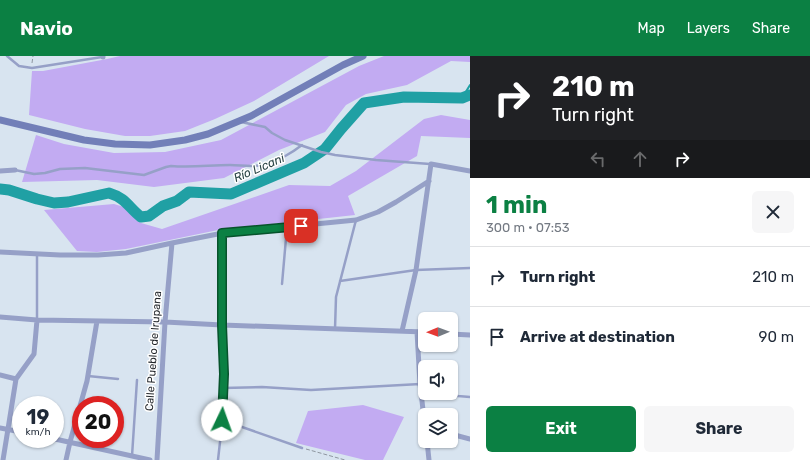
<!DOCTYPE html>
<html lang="en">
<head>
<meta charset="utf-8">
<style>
  body { margin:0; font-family:Rubik,sans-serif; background:#f6f6f7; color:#1f2937; height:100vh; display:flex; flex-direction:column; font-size:15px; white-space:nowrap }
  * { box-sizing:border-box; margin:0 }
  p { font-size:13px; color:#747a83 }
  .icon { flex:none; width:22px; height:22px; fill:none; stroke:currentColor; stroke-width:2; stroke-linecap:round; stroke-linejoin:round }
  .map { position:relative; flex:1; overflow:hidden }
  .side { display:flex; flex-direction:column; background:#fff; width:340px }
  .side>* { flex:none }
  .top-card { background:#202124; color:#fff; overflow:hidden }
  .needle { width:26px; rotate:269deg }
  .tools { position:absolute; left:418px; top:256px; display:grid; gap:8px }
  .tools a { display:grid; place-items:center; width:40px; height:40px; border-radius:6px; background:#fff; box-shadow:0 1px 3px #0004; font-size:20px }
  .speed { position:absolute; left:12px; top:340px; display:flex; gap:8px; font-size:20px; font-weight:700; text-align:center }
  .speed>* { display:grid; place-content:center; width:52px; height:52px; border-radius:50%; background:#fff; box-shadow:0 1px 3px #0004; line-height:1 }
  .speed small { font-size:10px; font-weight:400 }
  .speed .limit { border:6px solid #d22; background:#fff; color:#111 }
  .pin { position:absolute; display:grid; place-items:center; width:34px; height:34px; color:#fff; margin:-17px; border-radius:8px; box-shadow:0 2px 6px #0006 }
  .me { position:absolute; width:44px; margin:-22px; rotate:3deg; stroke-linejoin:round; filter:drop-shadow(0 0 3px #0008) }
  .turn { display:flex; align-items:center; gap:14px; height:84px; padding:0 16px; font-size:18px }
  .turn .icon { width:52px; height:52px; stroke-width:2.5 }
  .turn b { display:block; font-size:28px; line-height:34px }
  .lanes { display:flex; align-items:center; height:38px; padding:0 16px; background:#0003; justify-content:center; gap:20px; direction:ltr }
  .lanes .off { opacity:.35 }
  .round { display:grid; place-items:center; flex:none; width:42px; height:42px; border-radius:6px; background:#f6f6f7 }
  .overview { display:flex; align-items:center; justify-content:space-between; height:68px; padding:0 16px }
  h1 { font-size:24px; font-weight:700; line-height:30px; color:#0b8043 }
  .primary-button { display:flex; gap:8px; margin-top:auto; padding:8px 16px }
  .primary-button a { flex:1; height:46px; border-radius:6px; background:#0b8043; color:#fff; font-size:16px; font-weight:700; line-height:46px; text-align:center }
  .primary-button a+a { background:#f6f6f7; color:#1f2937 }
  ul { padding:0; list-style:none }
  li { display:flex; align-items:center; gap:12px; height:60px; padding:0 16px; border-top:1px solid #e0e1e3 }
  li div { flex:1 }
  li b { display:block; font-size:15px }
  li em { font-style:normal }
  header { display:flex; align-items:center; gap:24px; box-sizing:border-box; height:56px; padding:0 20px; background:#0b8043; color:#fff }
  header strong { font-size:19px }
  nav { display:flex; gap:22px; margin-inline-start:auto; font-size:14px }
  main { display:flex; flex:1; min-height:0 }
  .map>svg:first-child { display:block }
</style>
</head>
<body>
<header>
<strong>Navio</strong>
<nav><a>Map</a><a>Layers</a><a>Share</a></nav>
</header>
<main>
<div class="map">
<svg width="470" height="404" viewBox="0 0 470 404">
  <rect width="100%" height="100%" fill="#d8e4f0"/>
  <path fill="#c2abf2" d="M120,0H329L254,45L215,63L185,75L150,80H125L85,73L29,59L32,15H43L107,3Z
    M384,0H470V6L451,5L407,29L366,38L346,49L325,76L279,94L224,122L154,131L97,124L22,126L36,79L64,88L114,97L165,96L221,84L359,10Z
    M441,59L470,64V82L421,80L417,100L348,140L355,159L218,174L126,193L97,196L77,195L44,154L114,148L124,151L141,167L162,173L289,129L330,130L356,115L424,63Z
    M363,349L404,361L383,404H365L296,387L308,355Z"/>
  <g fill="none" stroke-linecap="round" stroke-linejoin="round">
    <path stroke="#20a0a4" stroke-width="2" d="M462,42L470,29"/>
    <path stroke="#20a0a4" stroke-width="11" d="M0,133L9,134L37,143L54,147L68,146L109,137C126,142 129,152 141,161L149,160L163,150L177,145L189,136L231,138L304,107L325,93L341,73L364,47L404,41L462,42L470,39"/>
    <path stroke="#8e96a0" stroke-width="1" stroke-dasharray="4 2" stroke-linecap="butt" d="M32,7L33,0
      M306,393L345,404"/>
    <path stroke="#96a0c7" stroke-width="2.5" d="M7,0L19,10L32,12L102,1
      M241,66L265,71L272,77L285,84L321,96L335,99L376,104L430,108
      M15,114L34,118L45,117L60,113L85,112L144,119L166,111L171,110C191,112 210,109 230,109C242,109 255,112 267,108C278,105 293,96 302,89
      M340,225L416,214L470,212
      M282,228L287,171
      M37,263V198
      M335,273L336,241L356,164
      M88,320L118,323
      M223,332L262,331L311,334L420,328L425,330
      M449,337L458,340L470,341
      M222,364L302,392
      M132,400L137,324
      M218,404C224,359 224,314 222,269"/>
    <path stroke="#96a0c7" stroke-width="5" d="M103,1V0
      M0,115L15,114
      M0,196L60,199H98L126,197L172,187L223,177L356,164L378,156L396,146L429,125
      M0,261L37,264L165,266L222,269L425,276
      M222,269L223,177
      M402,275L416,214L431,108L470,115
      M417,276L420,328L425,371
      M451,278L470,279
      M0,319L16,323L34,298L37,264
      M0,372L21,376
      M451,378L470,383
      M55,383L150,404
      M427,385L429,404
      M3,404L8,373L16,323
      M66,404L70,386L87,325L97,265
      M157,404L165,266L172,187"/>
    <path stroke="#727fb8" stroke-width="7" d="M0,64L84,84L115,88L150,89L185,84L208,78L251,60L343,9L363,0"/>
  </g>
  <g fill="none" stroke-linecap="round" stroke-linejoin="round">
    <defs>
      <path id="route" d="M222,364L224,318L222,269V177L301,170"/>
    </defs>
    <use href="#route" stroke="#07532c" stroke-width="10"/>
    <use href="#route" stroke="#0b8043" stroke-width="7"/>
  </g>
  <g text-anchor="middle" stroke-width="3" stroke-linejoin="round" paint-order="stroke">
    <g font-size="11" fill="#1f2328" stroke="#fff">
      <text transform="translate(153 295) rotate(-86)" y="4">Calle Pueblo de Irupana</text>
    </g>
    <g font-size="12" font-style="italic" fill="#2a4445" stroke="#fff">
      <text transform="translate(259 112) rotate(-23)" y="4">Río Licani</text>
    </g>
  </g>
</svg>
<div class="tools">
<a><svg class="needle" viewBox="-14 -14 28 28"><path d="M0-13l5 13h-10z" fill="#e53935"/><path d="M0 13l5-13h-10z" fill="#747a83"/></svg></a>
<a><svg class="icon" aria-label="sound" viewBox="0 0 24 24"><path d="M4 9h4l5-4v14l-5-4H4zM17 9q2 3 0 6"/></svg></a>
<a><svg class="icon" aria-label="layers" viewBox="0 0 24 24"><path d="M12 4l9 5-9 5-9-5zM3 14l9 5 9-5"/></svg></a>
</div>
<div class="speed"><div>19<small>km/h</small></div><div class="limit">20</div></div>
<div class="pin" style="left:301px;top:170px;background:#d93025"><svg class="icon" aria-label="arrive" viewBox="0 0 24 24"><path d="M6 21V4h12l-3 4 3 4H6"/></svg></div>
<svg class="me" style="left:222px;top:364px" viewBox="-20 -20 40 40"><circle r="19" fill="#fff"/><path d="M0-13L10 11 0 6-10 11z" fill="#0b8043"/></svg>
</div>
<section class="side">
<div class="top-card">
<div class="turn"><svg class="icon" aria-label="right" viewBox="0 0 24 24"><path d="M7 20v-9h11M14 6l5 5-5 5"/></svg><div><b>210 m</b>Turn right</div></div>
<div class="lanes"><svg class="icon off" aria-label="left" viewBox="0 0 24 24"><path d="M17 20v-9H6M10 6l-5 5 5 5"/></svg><svg class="icon off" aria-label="ahead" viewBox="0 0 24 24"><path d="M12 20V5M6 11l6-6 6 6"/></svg><svg class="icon" aria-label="right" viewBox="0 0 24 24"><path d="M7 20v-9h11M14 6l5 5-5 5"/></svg></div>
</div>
<div class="overview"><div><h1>1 min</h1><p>300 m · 07:53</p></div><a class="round"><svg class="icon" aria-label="close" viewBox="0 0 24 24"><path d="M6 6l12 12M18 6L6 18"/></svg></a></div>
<ul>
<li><svg class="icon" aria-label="right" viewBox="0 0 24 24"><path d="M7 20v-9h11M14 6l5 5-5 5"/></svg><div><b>Turn right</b></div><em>210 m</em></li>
<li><svg class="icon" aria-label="arrive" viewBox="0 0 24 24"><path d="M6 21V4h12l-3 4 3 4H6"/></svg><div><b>Arrive at destination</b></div><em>90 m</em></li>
</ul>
<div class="primary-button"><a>Exit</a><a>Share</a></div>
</section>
</main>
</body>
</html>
